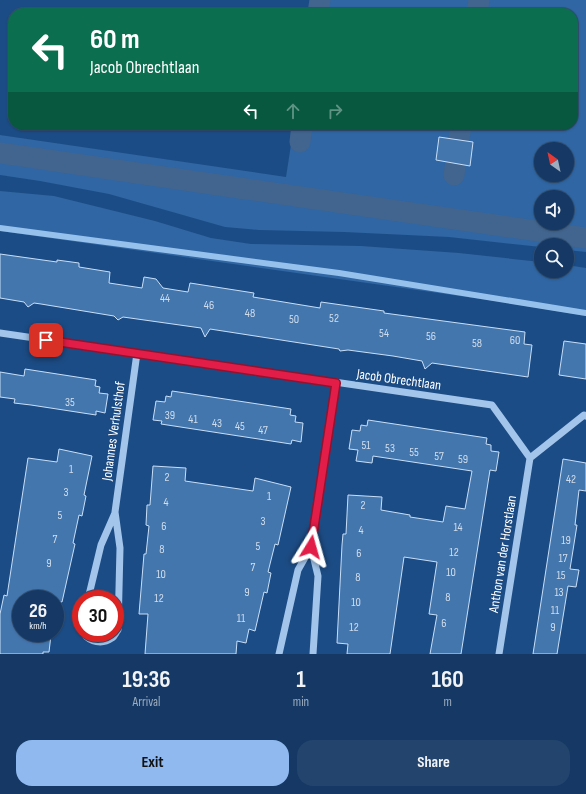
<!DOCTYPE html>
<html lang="en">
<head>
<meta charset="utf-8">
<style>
  body { margin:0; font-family:"Sofia Sans Condensed",sans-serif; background:#22446d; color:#f1f3f6; height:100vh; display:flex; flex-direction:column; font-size:15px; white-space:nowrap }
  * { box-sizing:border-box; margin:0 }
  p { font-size:13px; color:#9dacbf }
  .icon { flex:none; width:22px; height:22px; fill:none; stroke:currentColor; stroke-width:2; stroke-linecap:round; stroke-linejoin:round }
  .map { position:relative; height:654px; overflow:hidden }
  .sheet { display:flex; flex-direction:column; background:#153964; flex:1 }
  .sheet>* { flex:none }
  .guide { position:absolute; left:8px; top:8px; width:570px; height:122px; border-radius:16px; box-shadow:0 1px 3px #0004,0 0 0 1px #345378; background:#0b6e4f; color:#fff; overflow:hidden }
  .needle { width:26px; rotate:327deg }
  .tools { position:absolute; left:534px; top:142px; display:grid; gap:8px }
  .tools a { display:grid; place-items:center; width:40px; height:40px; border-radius:50%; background:#153964; box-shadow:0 1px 3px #0004,0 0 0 1px #345378; font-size:20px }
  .speed { position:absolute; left:12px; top:590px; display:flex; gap:8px; font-size:20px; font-weight:700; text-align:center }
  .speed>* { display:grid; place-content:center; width:52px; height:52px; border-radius:50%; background:#153964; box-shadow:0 1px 3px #0004,0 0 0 1px #345378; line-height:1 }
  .speed small { font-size:10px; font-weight:400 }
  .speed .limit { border:6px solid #d22; background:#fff; color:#111 }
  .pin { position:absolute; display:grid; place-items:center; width:34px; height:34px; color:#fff; margin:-17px; border-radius:8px; box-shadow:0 2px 6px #0006 }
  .me { position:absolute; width:44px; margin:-22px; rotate:8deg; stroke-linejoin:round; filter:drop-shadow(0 0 3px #0008) }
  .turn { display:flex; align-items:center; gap:14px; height:84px; padding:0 16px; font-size:18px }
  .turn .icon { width:52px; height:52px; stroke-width:2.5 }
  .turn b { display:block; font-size:28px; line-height:34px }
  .lanes { display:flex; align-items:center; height:38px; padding:0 16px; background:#0003; justify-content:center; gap:20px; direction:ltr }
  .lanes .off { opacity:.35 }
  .eta { display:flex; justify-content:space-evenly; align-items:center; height:68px; text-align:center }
  .eta b { font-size:24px; font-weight:700; line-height:28px }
  .primary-button { display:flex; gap:8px; margin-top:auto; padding:8px 16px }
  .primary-button a { flex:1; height:46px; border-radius:16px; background:#90b9f0; color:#111; font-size:16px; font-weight:700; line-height:46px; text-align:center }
  .primary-button a+a { background:#22446d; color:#f1f3f6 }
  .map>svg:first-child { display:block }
</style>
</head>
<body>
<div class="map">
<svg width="586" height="654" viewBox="0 0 586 654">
  <rect width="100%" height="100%" fill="#1c4c85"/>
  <path fill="#2f66a3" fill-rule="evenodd" d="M313,0H586V252L567,250V245H541V247L449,237L344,232L259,230L225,227L109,194L40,181L0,175V135L286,177L294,125H573V13H311ZM541,149H567V175H541ZM541,197H567V223H541Z
    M0,191L54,196L155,221L211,238L251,244L361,246L459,253L541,262V271H567V265L586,268V316L502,302L0,231Z"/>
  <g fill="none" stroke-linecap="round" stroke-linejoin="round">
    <path stroke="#96c1ed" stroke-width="6" d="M0,228L339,273L586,313"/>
    <path stroke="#42658f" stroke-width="21" d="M318,13L320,0
      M477,13L479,0
      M300,142L302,125
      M0,153L232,187L586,238
      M454,175L461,125"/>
  </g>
  <path fill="#4476ae" stroke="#c8dff8" d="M439,137L473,142L470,166L436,160Z
    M0,254L57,262V260L79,263V267L110,272L109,283L142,288L144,277L156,279L163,288L188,292L190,283L254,293L253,297L320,308L321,302L384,311V313L525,332L524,344L532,345L528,377L432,363L425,369L422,361L393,356L348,350L340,351L339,349L210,329L205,337L201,328L123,317L118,320L114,316L41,304L34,303L28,307L24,302L0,298Z
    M564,341L586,344V379L559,375Z
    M25,369L96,380L95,386L100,387L99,393L108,394L105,413L96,411V415L31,405L14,403L15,399L0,397V372L24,376Z
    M172,391L291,409L290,415L296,416L295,422L303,423L301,442L292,440L291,444L161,424L162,421L153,420L156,401L165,402L166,396L171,397Z
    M368,420L487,438L486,444L491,445V451L499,452L496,471L490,470L461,654H430L437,615L429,614L437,562L404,557L390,654H347L348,644L337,643L342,545L343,534H346L348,495L382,497L381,510L410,515V517L443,522L446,506L465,509L472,471L373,456L372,463L356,461L358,450L349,449L352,430L360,431L361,425L367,426Z
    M59,449L92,456L84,495L86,496L82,516L79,515L73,543L75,544L62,602L55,601V599H48L24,594V599H21V633H36L51,635L49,652H43V654H0V614L4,595L7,596L28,458L57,462Z
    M563,459L586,463V491L579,490L575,525H577L570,569L579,570L576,587L568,586L557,654H533Z
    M153,466L186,468L185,481L253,491L255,478L291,487L278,545L275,544L268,572L271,573L267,593L264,592L255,631L249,629L246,643L237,641L236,654H145L148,614H139L144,554H146L149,526L146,525L147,505H150Z"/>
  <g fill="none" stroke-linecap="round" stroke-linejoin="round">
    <path stroke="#a3c5eb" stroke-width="7" d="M0,333L492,405L530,458
      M530,458L584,415L586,416
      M88,599L101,545L115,513
      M81,625V627
      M83,633C90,642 102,645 112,638C115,636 116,632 118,630L120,548L115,512L137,353
      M279,654L298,570L311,547
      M313,654L318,576L311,547L336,383
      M499,654L530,458"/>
  </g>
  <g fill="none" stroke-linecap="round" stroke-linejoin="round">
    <defs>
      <path id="route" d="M46,340L336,383L311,547"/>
    </defs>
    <use href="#route" stroke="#92132f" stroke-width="10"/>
    <use href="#route" stroke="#e11d48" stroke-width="7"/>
  </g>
  <g text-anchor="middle" stroke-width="3" stroke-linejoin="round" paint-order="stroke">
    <g font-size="12" fill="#d0ddeb">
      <text x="165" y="302">44</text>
      <text x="209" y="309">46</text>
      <text x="250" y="317">48</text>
      <text x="334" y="322">52</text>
      <text x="294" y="323">50</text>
      <text x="384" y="337">54</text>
      <text x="431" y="340">56</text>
      <text x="515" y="344">60</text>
      <text x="477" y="347">58</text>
      <text x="70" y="406">35</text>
      <text x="170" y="419">39</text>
      <text x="193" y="423">41</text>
      <text x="217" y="427">43</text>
      <text x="240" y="430">45</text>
      <text x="263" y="434">47</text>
      <text x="366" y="449">51</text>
      <text x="390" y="452">53</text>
      <text x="414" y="456">55</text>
      <text x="439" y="460">57</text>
      <text x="463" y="463">59</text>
      <text x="71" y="473">1</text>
      <text x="167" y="481">2</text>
      <text x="571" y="483">42</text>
      <text x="66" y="496">3</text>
      <text x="269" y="500">1</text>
      <text x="166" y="506">4</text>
      <text x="363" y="509">2</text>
      <text x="60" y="519">5</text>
      <text x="263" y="525">3</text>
      <text x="164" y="530">6</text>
      <text x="458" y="531">14</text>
      <text x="361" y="534">4</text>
      <text x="55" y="543">7</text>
      <text x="566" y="544">19</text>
      <text x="258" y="550">5</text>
      <text x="162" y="553">8</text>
      <text x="454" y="556">12</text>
      <text x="359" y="557">6</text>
      <text x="563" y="562">17</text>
      <text x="49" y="567">9</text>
      <text x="253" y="571">7</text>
      <text x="451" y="576">10</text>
      <text x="161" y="578">10</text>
      <text x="561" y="579">15</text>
      <text x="358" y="581">8</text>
      <text x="247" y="596">9</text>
      <text x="559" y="596">13</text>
      <text x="448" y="601">8</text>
      <text x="159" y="602">12</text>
      <text x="356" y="606">10</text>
      <text x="555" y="614">11</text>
      <text x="241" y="622">11</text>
      <text x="444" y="627">6</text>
      <text x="354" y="631">12</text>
      <text x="553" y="631">9</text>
    </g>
    <g font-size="14" fill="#fff" stroke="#1c4c85">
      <text transform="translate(399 379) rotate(8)" y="5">Jacob Obrechtlaan</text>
      <text transform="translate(113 431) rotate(-82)" y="5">Johannes Verhulsthof</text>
      <text transform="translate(502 554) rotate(-81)" y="5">Anthon van der Horstlaan</text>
    </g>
  </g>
</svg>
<div class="tools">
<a><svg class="needle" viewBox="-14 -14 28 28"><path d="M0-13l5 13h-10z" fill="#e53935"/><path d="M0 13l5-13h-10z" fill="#9dacbf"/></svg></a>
<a><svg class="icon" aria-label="sound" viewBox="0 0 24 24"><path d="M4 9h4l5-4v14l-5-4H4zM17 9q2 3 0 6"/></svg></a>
<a><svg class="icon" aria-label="search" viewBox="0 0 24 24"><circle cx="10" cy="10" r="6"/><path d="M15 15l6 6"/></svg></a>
</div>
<div class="speed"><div>26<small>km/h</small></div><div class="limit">30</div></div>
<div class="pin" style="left:46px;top:340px;background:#d93025"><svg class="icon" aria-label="arrive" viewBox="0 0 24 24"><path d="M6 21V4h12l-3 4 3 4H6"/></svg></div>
<svg class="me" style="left:311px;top:547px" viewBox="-20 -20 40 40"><path d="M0-17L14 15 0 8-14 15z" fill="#e11d48" stroke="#fff" stroke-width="4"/></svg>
<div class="guide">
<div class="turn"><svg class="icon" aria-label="left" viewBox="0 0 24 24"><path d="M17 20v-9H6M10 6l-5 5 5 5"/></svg><div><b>60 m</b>Jacob Obrechtlaan</div></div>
<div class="lanes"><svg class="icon" aria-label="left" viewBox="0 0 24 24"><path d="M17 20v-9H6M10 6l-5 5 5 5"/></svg><svg class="icon off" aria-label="ahead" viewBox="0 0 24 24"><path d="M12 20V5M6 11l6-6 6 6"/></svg><svg class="icon off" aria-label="right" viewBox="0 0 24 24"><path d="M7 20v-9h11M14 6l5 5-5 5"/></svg></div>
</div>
</div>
<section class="sheet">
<div class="eta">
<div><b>19:36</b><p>Arrival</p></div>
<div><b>1</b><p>min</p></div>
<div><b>160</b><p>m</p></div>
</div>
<div class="primary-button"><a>Exit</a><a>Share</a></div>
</section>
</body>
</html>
